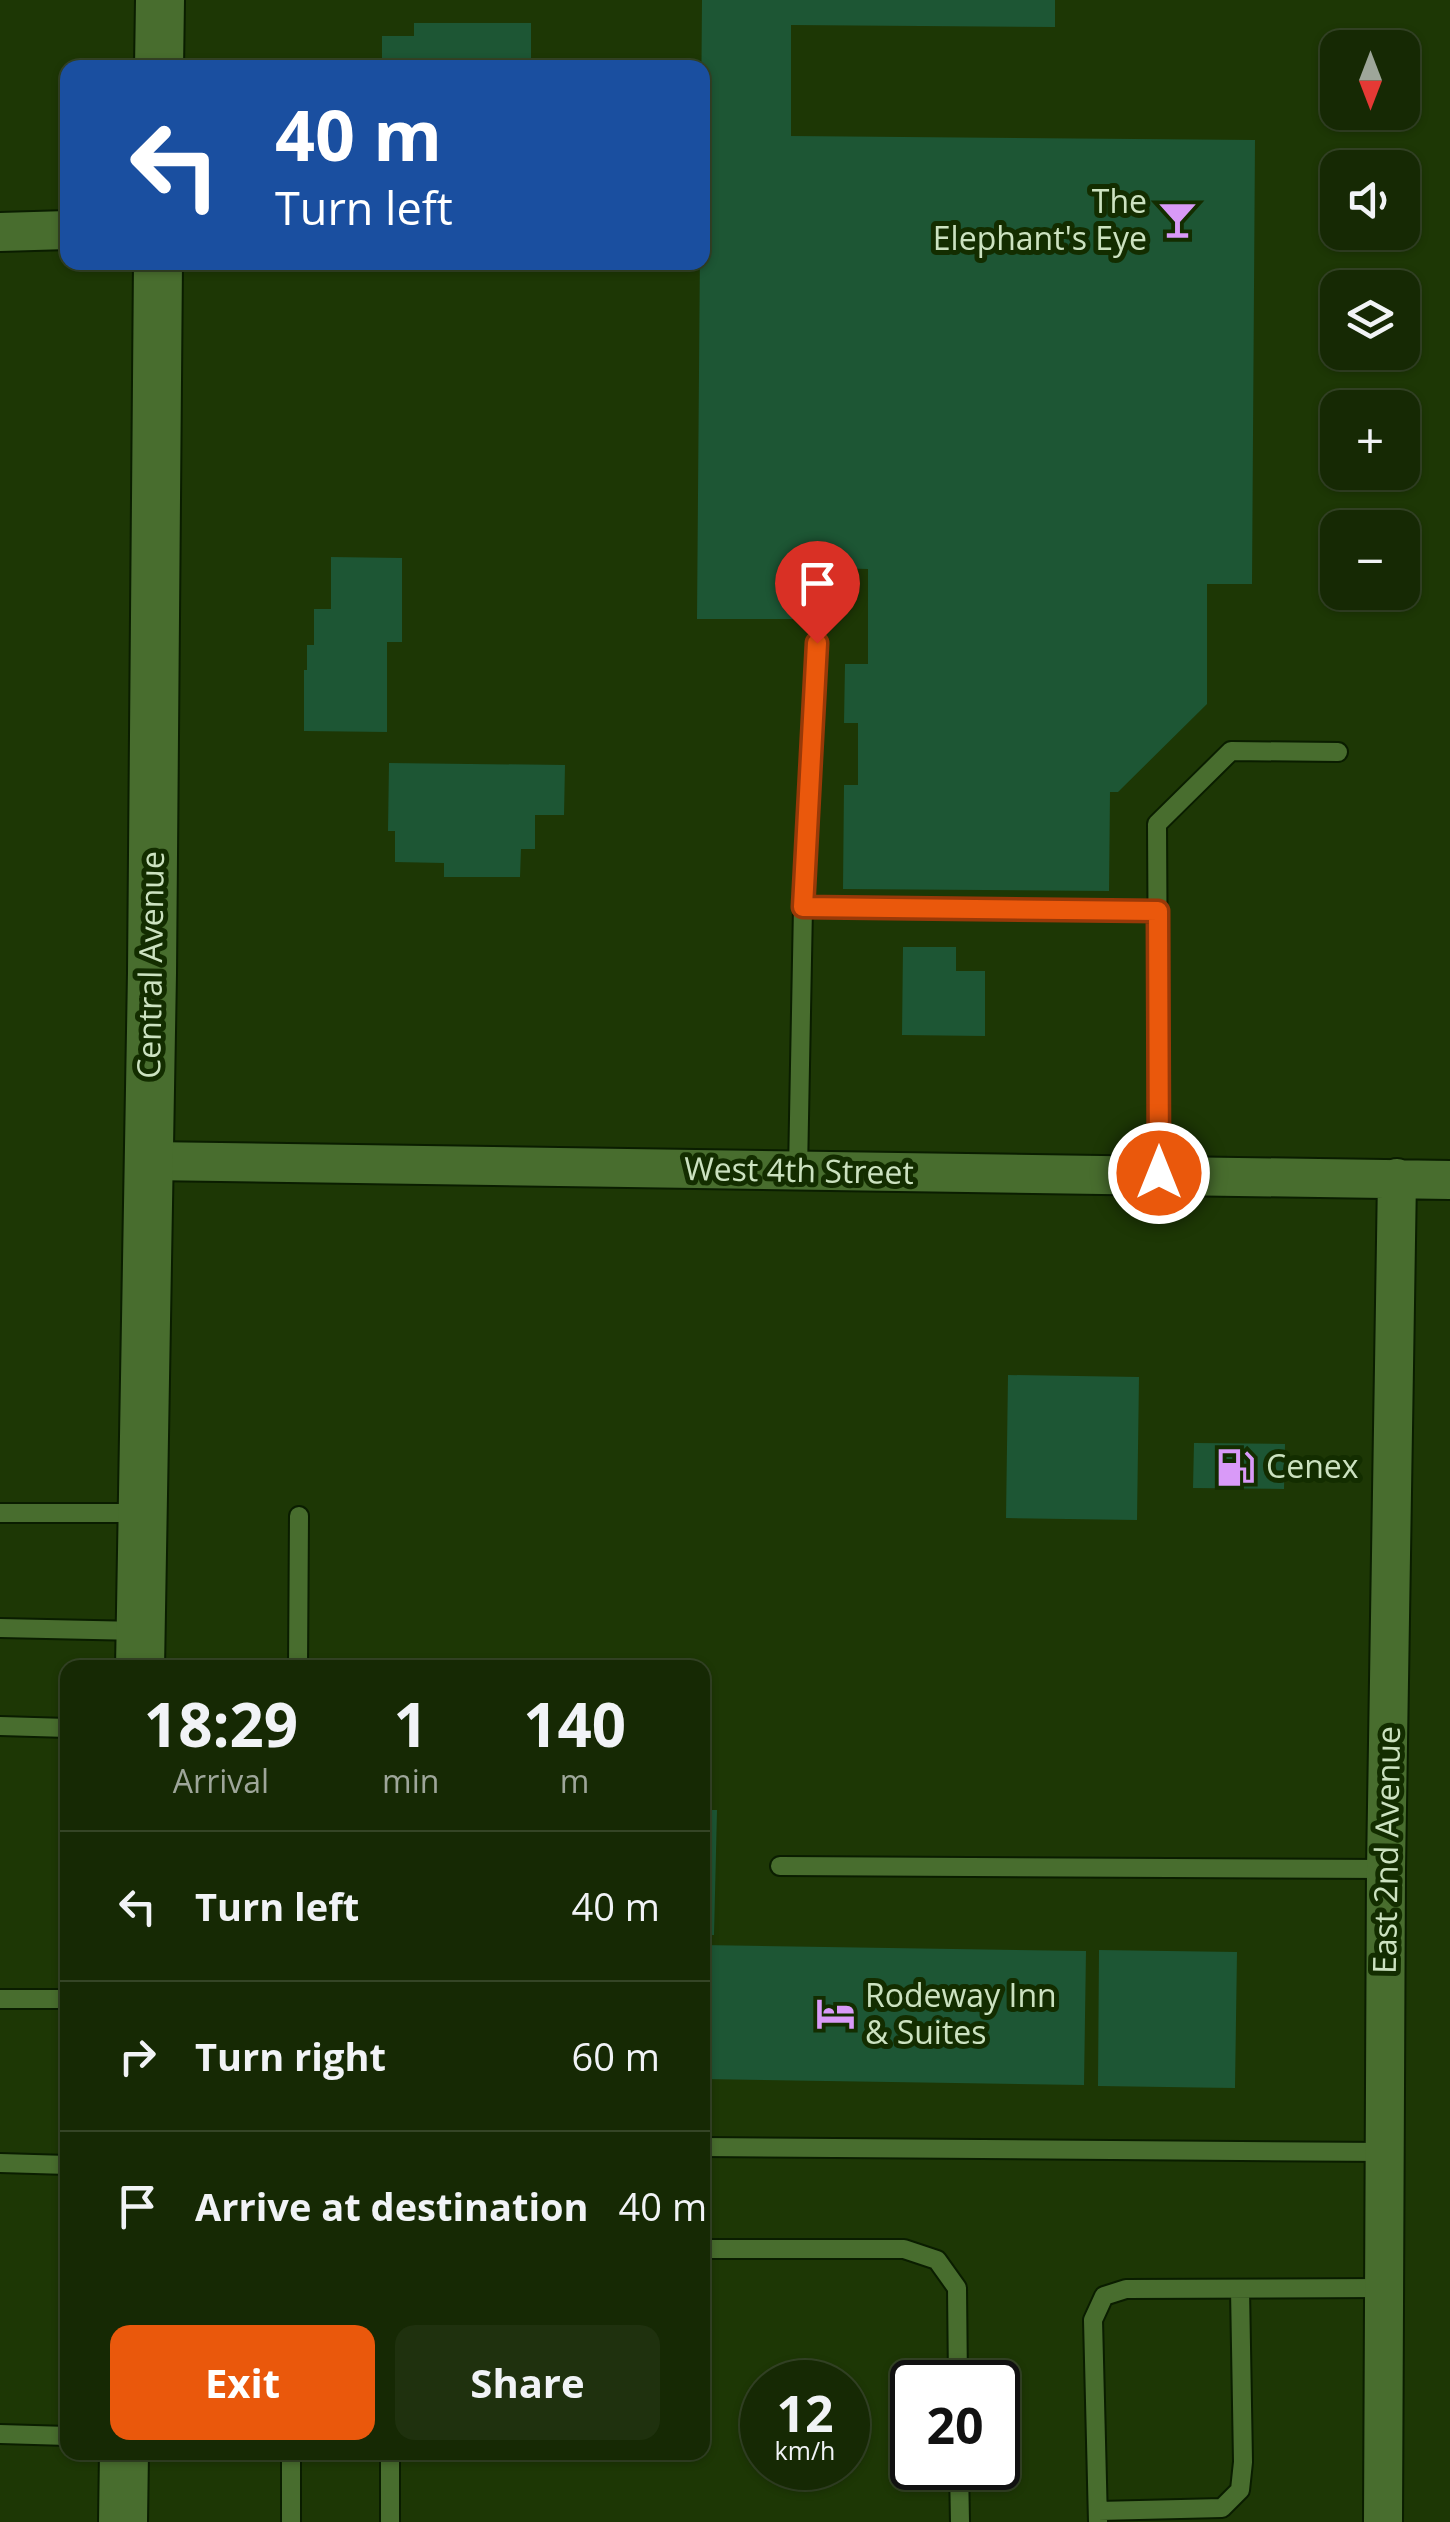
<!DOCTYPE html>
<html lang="en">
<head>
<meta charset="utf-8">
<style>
  body { margin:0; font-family:"Open Sans",sans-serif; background:#1f310e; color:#f1f3f6; height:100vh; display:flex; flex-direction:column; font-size:38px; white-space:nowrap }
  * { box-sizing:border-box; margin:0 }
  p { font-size:32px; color:#9ea69a }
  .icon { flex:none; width:55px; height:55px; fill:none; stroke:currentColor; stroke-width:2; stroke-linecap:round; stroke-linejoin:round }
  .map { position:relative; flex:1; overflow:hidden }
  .sheet { position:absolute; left:60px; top:1660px; width:650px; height:800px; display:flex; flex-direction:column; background:#162904; border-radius:20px; box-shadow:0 2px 8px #0004,0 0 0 2px #354526 }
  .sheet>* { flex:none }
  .guide { position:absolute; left:60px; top:60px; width:650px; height:210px; border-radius:20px; box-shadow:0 2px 8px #0004,0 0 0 2px #354526; background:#1a4fa0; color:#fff; overflow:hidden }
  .needle { width:65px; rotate:180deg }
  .buttons { position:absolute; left:1320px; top:30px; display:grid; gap:20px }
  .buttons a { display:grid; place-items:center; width:100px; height:100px; border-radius:20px; background:#162904; box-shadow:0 2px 8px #0004,0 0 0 2px #354526; font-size:50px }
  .speed { position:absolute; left:740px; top:2360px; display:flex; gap:20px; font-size:50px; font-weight:700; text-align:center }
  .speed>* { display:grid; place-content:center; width:130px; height:130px; border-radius:50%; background:#162904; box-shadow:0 2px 8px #0004,0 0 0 2px #354526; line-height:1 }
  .speed small { font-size:25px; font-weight:400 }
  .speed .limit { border:5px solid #111; border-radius:15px; background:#fff; color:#111 }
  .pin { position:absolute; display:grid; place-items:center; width:85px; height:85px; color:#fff; margin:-102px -42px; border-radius:50% 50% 50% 0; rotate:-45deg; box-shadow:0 0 10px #0007 }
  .pin .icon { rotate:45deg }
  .me { position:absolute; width:110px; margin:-55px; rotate:0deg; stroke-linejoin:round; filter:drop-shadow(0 0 8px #0008) }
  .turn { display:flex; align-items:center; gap:35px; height:210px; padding:0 50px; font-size:45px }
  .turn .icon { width:130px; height:130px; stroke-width:2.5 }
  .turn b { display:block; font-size:70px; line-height:85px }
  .eta { display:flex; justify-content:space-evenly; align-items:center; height:170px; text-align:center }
  .eta b { font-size:60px; font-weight:700; line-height:70px }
  .action { display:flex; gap:20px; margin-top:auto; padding:20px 50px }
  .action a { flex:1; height:115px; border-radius:20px; background:#ea580c; color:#fff; font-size:40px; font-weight:700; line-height:115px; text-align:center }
  .action a+a { background:#1f310e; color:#f1f3f6 }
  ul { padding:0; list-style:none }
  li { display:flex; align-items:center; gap:30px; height:150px; padding:0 50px; border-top:2px solid #354526 }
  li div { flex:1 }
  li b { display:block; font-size:38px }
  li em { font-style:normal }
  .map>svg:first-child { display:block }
</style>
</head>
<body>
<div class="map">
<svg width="1450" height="2522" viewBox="0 0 1450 2522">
  <rect width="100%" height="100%" fill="#1d3705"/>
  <path fill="#1d5634" d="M702,0H1055V27L791,25V136L1255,140L1252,584H1207V704L1118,792H1110L1109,891L843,889L844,785H858V723H844L845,664H868V569L827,568L826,619H697Z
    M414,23H531V68H382V36H414Z
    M331,557L402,558V642H387V732L304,731V670H307V645H314V609H331Z
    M389,763L565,765L564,815H535V849H521L520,877H444V863L395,862V831H388Z
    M903,947H956V971H985V1036L902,1035Z
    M1008,1375L1139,1377L1137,1520L1006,1518Z
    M1194,1443L1285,1444L1284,1489L1193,1488Z
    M702,1810H717L714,1935H702Z
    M702,1945L1086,1951L1084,2085L702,2079Z
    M1099,1950L1237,1952L1235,2088L1098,2086Z"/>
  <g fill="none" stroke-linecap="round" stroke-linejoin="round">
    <defs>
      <path id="service" d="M803,907L1158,911
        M798,1171L803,907L817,643
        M1159,1173L1157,824L1231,751L1338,752
        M0,1513H142
        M0,1628L140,1631
        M298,1668L299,1516
        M0,1726L68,1728
        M780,1866L1386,1869
        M0,1999H68
        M702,2147L1385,2152
        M0,2163L68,2165
        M702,2249H904L937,2260L957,2288L958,2382
        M0,2434L68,2436
        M291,2452V2522
        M959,2468L960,2522
        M1098,2511L1222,2508L1240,2490L1243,2462L1240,2289
        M390,2522V2452
        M1098,2522L1093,2320L1104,2296L1126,2289L1384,2288"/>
      <path id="minor" d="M0,232L68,230
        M149,1161L1450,1180
        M1383,2522L1386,1869L1397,1178"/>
      <path id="tertiary" d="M159,68L160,0
        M140,1668L152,973L158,262
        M123,2522L124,2452"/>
    </defs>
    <use href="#service" stroke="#0a1d00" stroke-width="22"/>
    <use href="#minor" stroke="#0a1d00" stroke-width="42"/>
    <use href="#tertiary" stroke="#0a1d00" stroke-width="52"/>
    <use href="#service" stroke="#486d2e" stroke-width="18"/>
    <use href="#minor" stroke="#486d2e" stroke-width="38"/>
    <use href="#tertiary" stroke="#486d2e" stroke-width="48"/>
  </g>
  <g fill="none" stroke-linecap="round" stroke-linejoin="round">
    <defs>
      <path id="route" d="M817,643L803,907L1158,911L1159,1173"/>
    </defs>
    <use href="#route" stroke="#983908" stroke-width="25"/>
    <use href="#route" stroke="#ea580c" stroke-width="18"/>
  </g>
  <defs>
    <symbol id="bar-bare" viewBox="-9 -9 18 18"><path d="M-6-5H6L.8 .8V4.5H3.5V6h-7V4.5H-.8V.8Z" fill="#d99af8" stroke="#132d00" stroke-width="2.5" paint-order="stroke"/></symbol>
    <symbol id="fuel-bare" viewBox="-9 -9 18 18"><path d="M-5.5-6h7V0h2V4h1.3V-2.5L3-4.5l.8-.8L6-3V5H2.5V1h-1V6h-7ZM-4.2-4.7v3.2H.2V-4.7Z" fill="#d99af8" stroke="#132d00" stroke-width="2.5" paint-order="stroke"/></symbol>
    <symbol id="hotel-bare" viewBox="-9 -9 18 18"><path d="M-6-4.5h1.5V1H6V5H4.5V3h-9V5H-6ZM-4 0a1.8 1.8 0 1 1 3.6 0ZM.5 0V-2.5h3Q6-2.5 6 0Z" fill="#d99af8" stroke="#132d00" stroke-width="2.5" paint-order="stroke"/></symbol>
  </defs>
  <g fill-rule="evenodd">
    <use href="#bar-bare" x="1150" y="192" width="55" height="55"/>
    <use href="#fuel-bare" x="1208" y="1440" width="55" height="55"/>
    <use href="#hotel-bare" x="808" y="1986" width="55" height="55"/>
  </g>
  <g text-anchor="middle" stroke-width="10" stroke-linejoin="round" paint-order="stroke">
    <g font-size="32" fill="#cce2c0" stroke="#132d00" text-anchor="start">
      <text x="1147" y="213" text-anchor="end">The<tspan x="1147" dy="37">Elephant's Eye</tspan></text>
      <text x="1266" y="1478">Cenex</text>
      <text x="865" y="2007">Rodeway Inn<tspan x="865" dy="37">&amp; Suites</tspan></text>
    </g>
    <g font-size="32" fill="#cce2c0" stroke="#132d00">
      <text transform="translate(151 965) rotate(-89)" y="11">Central Avenue</text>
      <text transform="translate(799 1171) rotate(1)" y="11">West 4th Street</text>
      <text transform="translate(1387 1850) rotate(-89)" y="11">East 2nd Avenue</text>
    </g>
  </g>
</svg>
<div class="buttons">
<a><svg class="needle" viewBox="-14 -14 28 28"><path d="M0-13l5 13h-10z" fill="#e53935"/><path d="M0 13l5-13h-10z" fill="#9ea69a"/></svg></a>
<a><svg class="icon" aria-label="sound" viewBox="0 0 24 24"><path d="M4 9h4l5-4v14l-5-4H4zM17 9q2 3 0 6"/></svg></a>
<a><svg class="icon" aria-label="layers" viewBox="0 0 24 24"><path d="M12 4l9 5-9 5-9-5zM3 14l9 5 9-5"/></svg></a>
<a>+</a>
<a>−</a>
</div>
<div class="speed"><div>12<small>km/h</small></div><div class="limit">20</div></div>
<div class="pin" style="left:817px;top:643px;background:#d93025"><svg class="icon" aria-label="arrive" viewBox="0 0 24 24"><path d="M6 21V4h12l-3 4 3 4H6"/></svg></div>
<svg class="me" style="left:1159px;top:1173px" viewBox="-20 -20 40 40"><circle r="17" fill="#ea580c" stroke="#fff" stroke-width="3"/><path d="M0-11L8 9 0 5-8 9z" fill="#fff"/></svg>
<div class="guide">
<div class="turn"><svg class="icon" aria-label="left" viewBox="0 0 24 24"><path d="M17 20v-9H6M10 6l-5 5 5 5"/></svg><div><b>40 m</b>Turn left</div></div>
</div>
<section class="sheet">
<div class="eta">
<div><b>18:29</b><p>Arrival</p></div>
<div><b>1</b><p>min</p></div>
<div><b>140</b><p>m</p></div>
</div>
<ul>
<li><svg class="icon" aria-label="left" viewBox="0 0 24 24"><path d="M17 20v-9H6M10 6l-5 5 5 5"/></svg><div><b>Turn left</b></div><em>40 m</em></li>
<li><svg class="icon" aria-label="right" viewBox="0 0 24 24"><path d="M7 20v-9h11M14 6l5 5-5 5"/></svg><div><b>Turn right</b></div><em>60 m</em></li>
<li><svg class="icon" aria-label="arrive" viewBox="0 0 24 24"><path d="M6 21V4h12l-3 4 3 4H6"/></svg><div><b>Arrive at destination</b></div><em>40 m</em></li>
</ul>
<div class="action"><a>Exit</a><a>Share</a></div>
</section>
</div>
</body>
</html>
